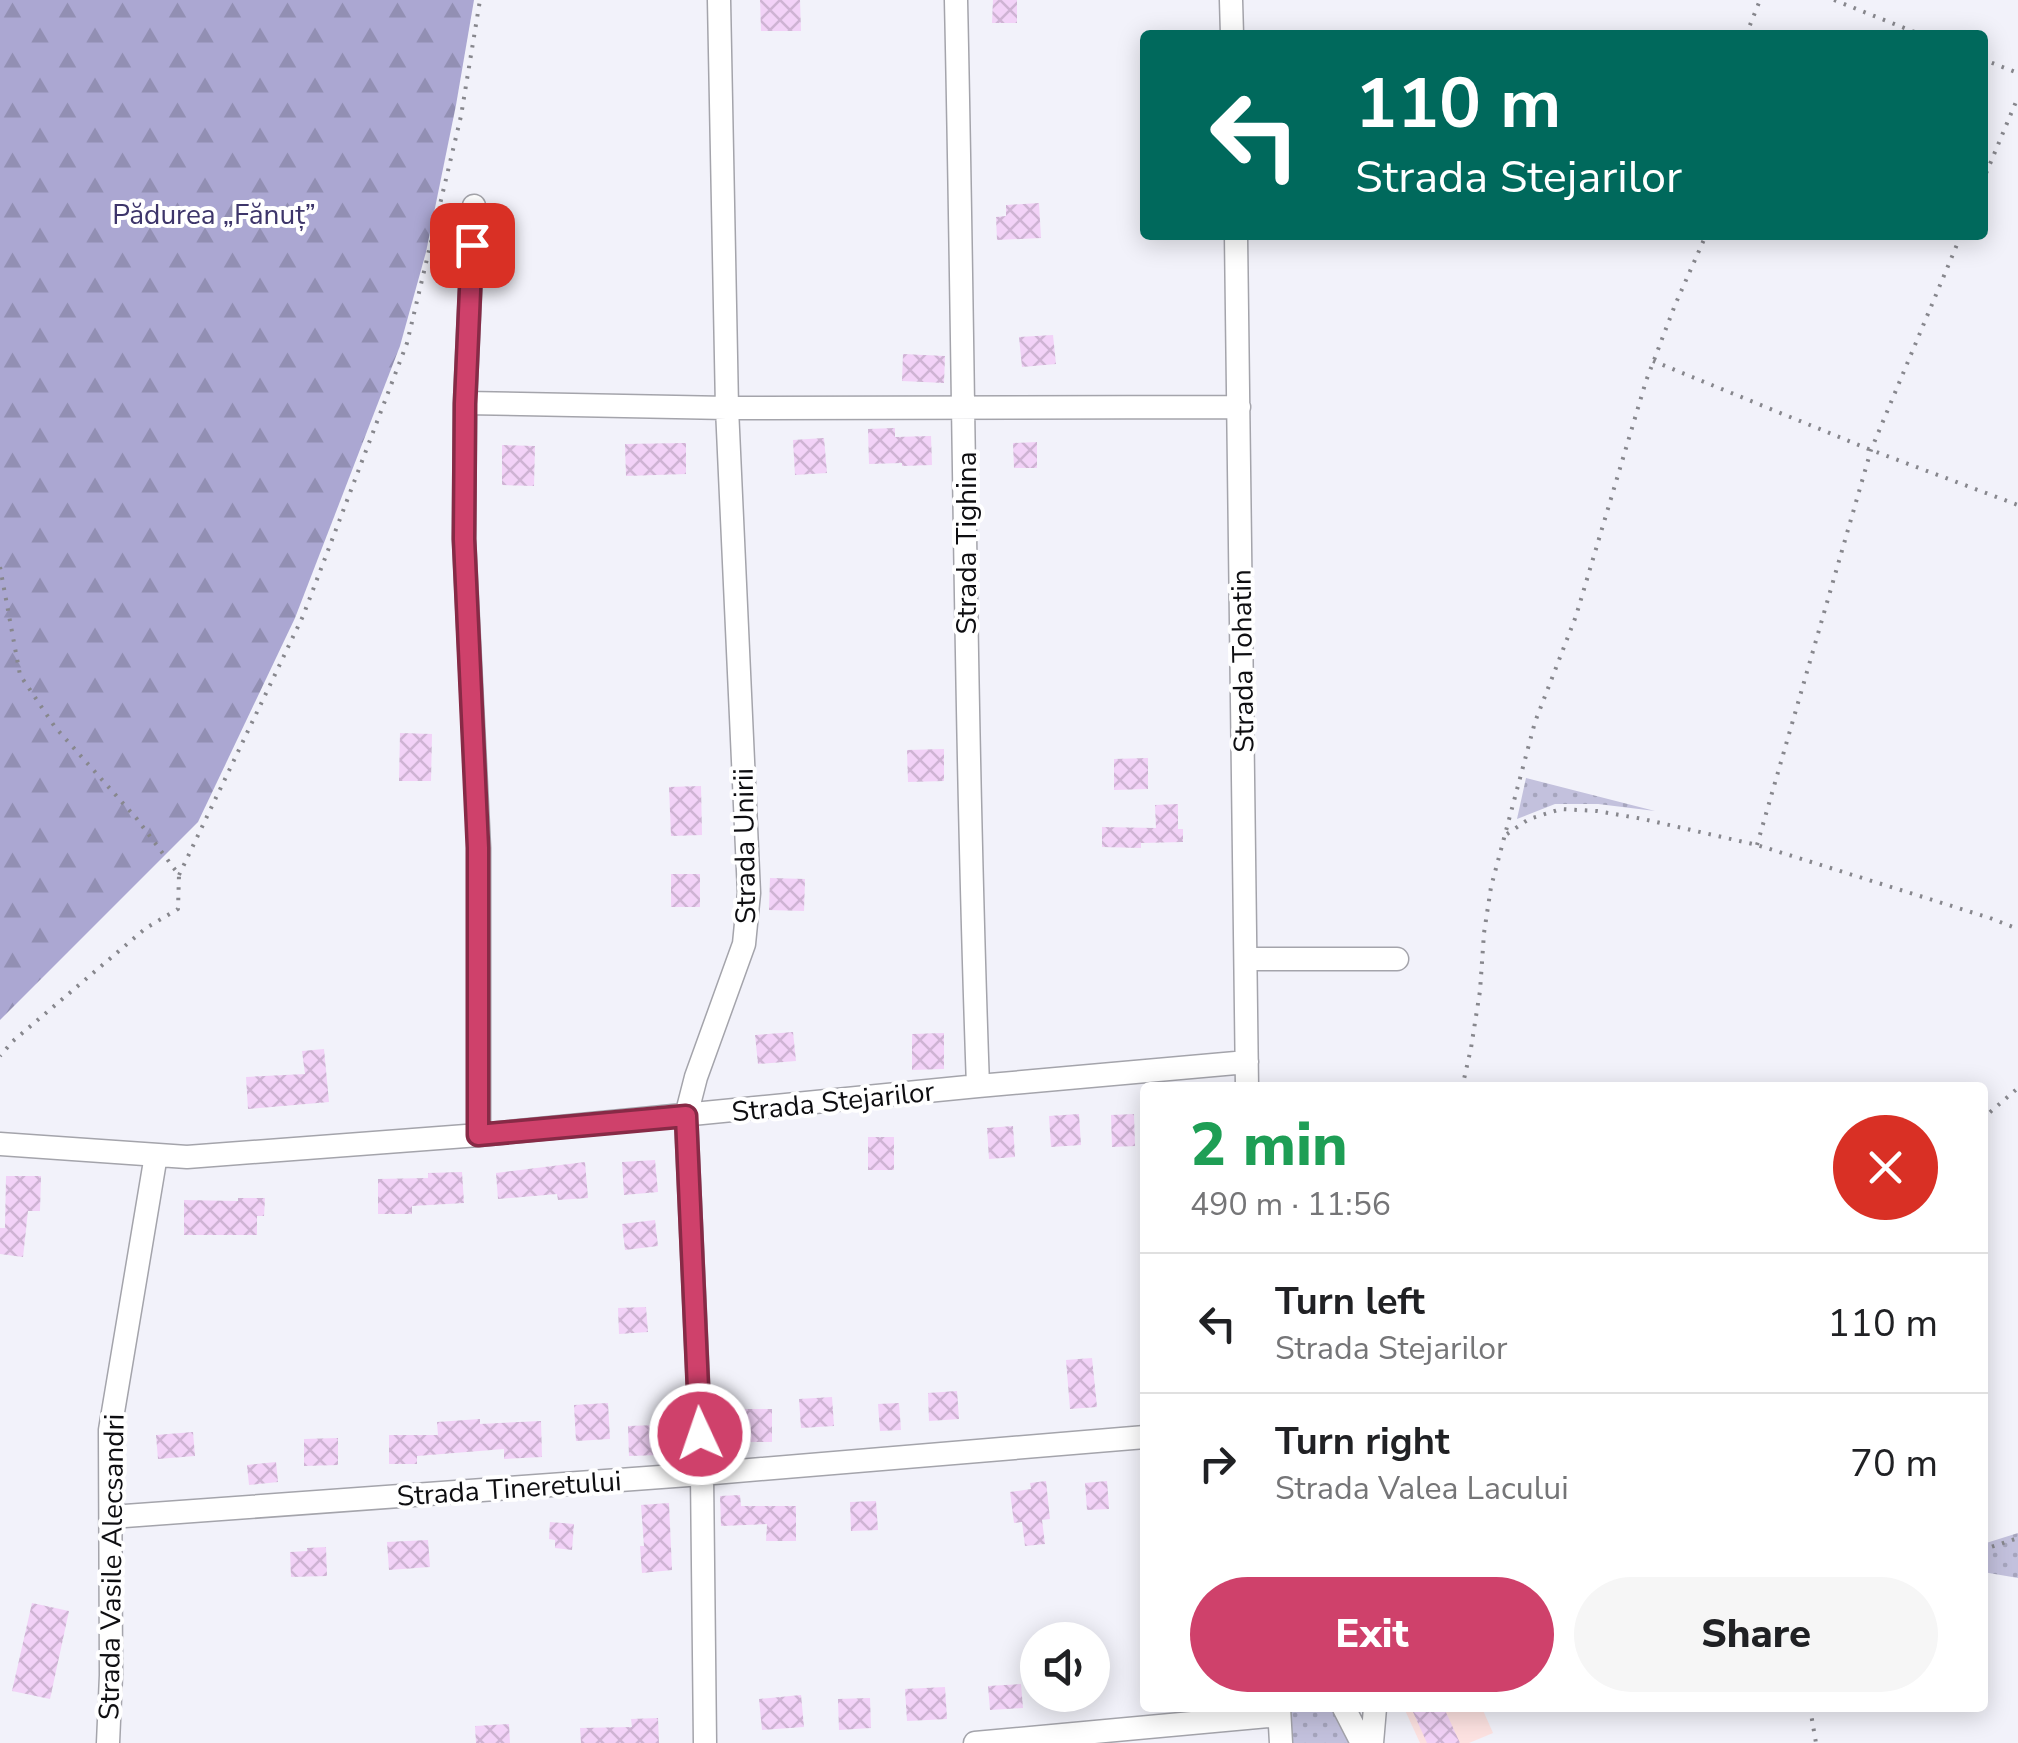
<!DOCTYPE html>
<html lang="en">
<head>
<meta charset="utf-8">
<style>
  body { margin:0; font-family:"Nunito Sans",sans-serif; background:#f6f6f6; color:#202124; height:100vh; display:flex; flex-direction:column; font-size:38px; white-space:nowrap }
  * { box-sizing:border-box; margin:0 }
  p { font-size:32px; color:#757577 }
  .icon { flex:none; width:55px; height:55px; fill:none; stroke:currentColor; stroke-width:2; stroke-linecap:round; stroke-linejoin:round }
  .map { position:relative; flex:1; overflow:hidden }
  .side { position:absolute; left:1140px; top:1082px; width:848px; height:630px; display:flex; flex-direction:column; background:#fff; border-radius:10px; box-shadow:0 5px 25px #0003 }
  .side>* { flex:none }
  .banner { position:absolute; left:1140px; top:30px; width:848px; height:210px; border-radius:10px; box-shadow:0 5px 25px #0003; background:#00695c; color:#fff; overflow:hidden }
  .tools { position:absolute; left:1020px; top:1622px; display:grid; gap:20px }
  .tools a { display:grid; place-items:center; width:90px; height:90px; border-radius:50%; background:#fff; box-shadow:0 5px 25px #0003; font-size:50px }
  .pin { position:absolute; display:grid; place-items:center; width:85px; height:85px; color:#fff; margin:-42px; border-radius:20px; box-shadow:0 5px 15px #0006 }
  .me { position:absolute; width:110px; margin:-55px; rotate:357deg; stroke-linejoin:round; filter:drop-shadow(0 0 8px #0008) }
  .turn { display:flex; align-items:center; gap:35px; height:210px; padding:0 50px; font-size:45px }
  .turn .icon { width:130px; height:130px; stroke-width:2.5 }
  .turn b { display:block; font-size:70px; line-height:85px }
  .round { display:grid; place-items:center; flex:none; width:105px; height:105px; border-radius:52px; background:#f6f6f6 }
  .overview { display:flex; align-items:center; justify-content:space-between; height:170px; padding:0 50px }
  h1 { font-size:60px; font-weight:800; line-height:75px; color:#1e9e55 }
  .primary-button { display:flex; gap:20px; margin-top:auto; padding:20px 50px }
  .primary-button a { flex:1; height:115px; border-radius:60px; background:#cf416b; color:#fff; font-size:40px; font-weight:800; line-height:115px; text-align:center }
  .primary-button a+a { background:#f6f6f6; color:#202124 }
  ul { padding:0; list-style:none }
  li { display:flex; align-items:center; gap:30px; height:140px; padding:0 50px; border-top:2px solid #e0e0e0 }
  li div { flex:1 }
  li b { display:block; font-size:38px }
  li em { font-style:normal }
  .map>svg:first-child { display:block }
</style>
</head>
<body>
<div class="map">
<svg width="2018" height="1743" viewBox="0 0 2018 1743">
  <defs>
    <pattern id="grass-dots" width="8" height="8" patternUnits="userSpaceOnUse" patternTransform="scale(2.5)"><rect width="8" height="8" fill="#c3c1dd"/><path d="M2 2h.1M6 6h.1" fill="none" stroke="#a6a5bd" stroke-width="1.8" stroke-linecap="round"/></pattern>
    <pattern id="forest-firs" width="22" height="20" patternUnits="userSpaceOnUse" patternTransform="scale(2.5)"><rect width="22" height="20" fill="#aba7d2"/><path d="M5 1l3.5 6h-7zM16 11l3.5 6h-7z" fill="#928fb3"/></pattern>
    <pattern id="building-cross-hatch" width="8" height="8" patternUnits="userSpaceOnUse" patternTransform="scale(2.5)"><rect width="8" height="8" fill="#f2d2f7"/><path d="M0 0l8 8M0 8l8-8" fill="none" stroke="#ceb3d3"/></pattern>
  </defs>
  <rect width="100%" height="100%" fill="#f2f2fa"/>
  <path fill="#fde2e1" d="M1404,1708H1482L1493,1733L1469,1743H1420Z"/>
  <path fill="url(#grass-dots)" d="M1526,778L1655,811L1598,804H1555L1517,819Z
    M2018,1533V1578L1983,1572V1544Z
    M1288,1708H1334L1350,1743H1290Z"/>
  <path fill="url(#forest-firs)" d="M0,0H474L456,105L426,252L400,346L295,618L198,822L0,1020Z"/>
  <path fill="url(#building-cross-hatch)" d="M760,0H800L801,31H761Z
    M993,0H1017V23H992Z
    M1039,203L1041,238L997,240L996,217L1006,216V205Z
    M1053,335L1056,364L1022,367L1019,337Z
    M903,354L945,356L944,383L902,381Z
    M895,428V437L931,436L932,465L902,466V463L869,464L868,429Z
    M824,438L827,473L795,475L793,440Z
    M1037,442V468H1014L1013,443Z
    M686,443V474L626,476L625,444Z
    M502,445L535,446L534,486L502,485Z
    M400,733L432,734L431,781H399Z
    M944,749V781L908,782L907,750Z
    M1148,758V789L1114,790V759Z
    M701,786L702,835L671,836L669,787Z
    M1178,804V829H1183V842L1141,843V848L1102,847V827L1156,828L1155,805Z
    M671,874H700V907H671Z
    M770,878L805,879L804,911L769,910Z
    M793,1032L796,1061L758,1064L755,1035Z
    M944,1033V1069L912,1070V1034Z
    M324,1049L329,1102L248,1109L246,1077L305,1074L302,1051Z
    M1079,1114L1081,1145L1051,1147L1049,1116Z
    M1134,1114L1135,1146L1112,1147L1111,1115Z
    M1013,1126L1015,1157L989,1159L987,1128Z
    M868,1137H894V1170H868Z
    M655,1160L658,1192L624,1195L622,1162Z
    M585,1162L588,1198L558,1200L557,1194L498,1199L496,1173Z
    M462,1172L464,1203L412,1206V1214H378V1179L428,1178V1173Z
    M6,1176H41L40,1211H28L23,1257L0,1254V1228H5Z
    M238,1198H265L264,1216H257V1235H184V1200L238,1201Z
    M655,1220L658,1246L625,1250L622,1224Z
    M646,1307L648,1332L619,1334L618,1308Z
    M1092,1358L1097,1407L1070,1409L1066,1360Z
    M957,1391L959,1419L929,1421L928,1393Z
    M832,1397L834,1426L801,1428L799,1399Z
    M608,1403L610,1439L576,1441L574,1405Z
    M899,1403L901,1430L880,1431L878,1404Z
    M743,1409H772V1442H743Z
    M480,1419V1424L541,1421L542,1457L504,1459V1449L417,1456V1464H389V1435H438L437,1422Z
    M659,1425V1455L629,1456L628,1426Z
    M193,1432L195,1456L158,1459L156,1435Z
    M338,1438V1465L304,1466V1439Z
    M276,1462L278,1482L249,1485L247,1465Z
    M1046,1481L1050,1519L1042,1520L1045,1544L1025,1546L1022,1522L1014,1523L1010,1492L1031,1489L1030,1483Z
    M1107,1481L1109,1509L1087,1510L1085,1483Z
    M740,1495L741,1506H796V1541H766L767,1524L721,1526L720,1496Z
    M876,1501L878,1530L851,1531L850,1502Z
    M669,1503L672,1570L642,1573L640,1546H644L641,1505Z
    M550,1522L574,1524L572,1550L555,1548V1540L549,1539Z
    M428,1540L430,1567L389,1570L387,1542Z
    M326,1547L327,1576L291,1577L290,1552L307,1551V1548Z
    M32,1603L69,1611L50,1699L12,1691Z
    M1021,1684L1023,1708L990,1710L988,1686Z
    M945,1687L947,1719L907,1721L905,1689Z
    M801,1695L804,1727L762,1730L759,1699Z
    M870,1698L871,1728L839,1730L838,1699Z
    M1423,1708H1444L1460,1743H1427L1413,1712Z
    M658,1718L659,1743H581L580,1728L632,1727L631,1719Z
    M509,1724L510,1743H476L475,1726Z"/>
  <g fill="none" stroke-linecap="round" stroke-linejoin="round">
    <defs>
      <path id="minor" d="M956,0C964,362 965,724 978,1086
        M1231,0L1232,35
        M474,206L465,403L464,539L479,848V1135
        M1236,235L1247,1088
        M465,403L727,408L1239,407
        M1246,959H1397
        M0,1144L187,1157L479,1135L978,1086L1247,1062
        M111,1517L702,1474L1145,1437
        M1279,1708L1281,1743
        M1344,1708L1362,1743
        M108,1743L111,1675L110,1430L156,1155
        M705,1743L702,1474L686,1116L696,1077L744,944L749,893L727,408L719,0
        M975,1743L1279,1715
        M1372,1743L1375,1708"/>
    </defs>
    <use href="#minor" stroke="#a4a4ab" stroke-width="25"/>
    <path stroke="#87878d" stroke-width="4" stroke-dasharray="2.5 8" stroke-linecap="butt" d="M1834,0L1922,35
      M1746,35L1760,0
      M1982,59L2018,73
      M1982,183L2018,97
      M1653,361L1871,450L2018,505
      M0,567L20,675L55,727L137,819L179,875L178,909L146,928L13,1041L0,1056
      M1507,834L1529,819L1561,809L1597,811L1643,819L1757,845L1990,918L2018,929
      M1757,845L1871,450L1961,235
      M179,875L303,616L407,343L461,116L480,0
      M1462,1088L1471,1048L1480,991L1484,933L1491,887L1535,722L1576,616L1646,381L1675,305L1706,235
      M1982,1119L2018,1088
      M1982,1550L2018,1538
      M1810,1708L1816,1743"/>
    <use href="#minor" stroke="#fff" stroke-width="22"/>
  </g>
  <g fill="none" stroke-linecap="round" stroke-linejoin="round">
    <defs>
      <path id="route" d="M472,245L465,404L464,539L478,848V1135L686,1116L700,1434"/>
    </defs>
    <use href="#route" stroke="#872a46" stroke-width="25"/>
    <use href="#route" stroke="#cf416b" stroke-width="18"/>
  </g>
  <g text-anchor="middle" stroke-width="8" stroke-linejoin="round" paint-order="stroke">
    <g font-size="28" fill="#3d356a" stroke="#fff">
      <text x="214" y="224">Pădurea „Fănuț”</text>
    </g>
    <g font-size="28" fill="#0e0e11" stroke="#fff">
      <text transform="translate(966 543) rotate(-90)" y="10">Strada Tighina</text>
      <text transform="translate(1242 661) rotate(-91)" y="10">Strada Tohatin</text>
      <text transform="translate(744 846) rotate(-91)" y="10">Strada Unirii</text>
      <text transform="translate(833 1101) rotate(-6)" y="10">Strada Stejarilor</text>
      <text transform="translate(509 1488) rotate(-4)" y="10">Strada Tineretului</text>
      <text transform="translate(111 1567) rotate(-89)" y="10">Strada Vasile Alecsandri</text>
    </g>
  </g>
</svg>
<div class="tools">
<a><svg class="icon" aria-label="sound" viewBox="0 0 24 24"><path d="M4 9h4l5-4v14l-5-4H4zM17 9q2 3 0 6"/></svg></a>
</div>
<div class="pin" style="left:472px;top:245px;background:#d93025"><svg class="icon" aria-label="arrive" viewBox="0 0 24 24"><path d="M6 21V4h12l-3 4 3 4H6"/></svg></div>
<svg class="me" style="left:700px;top:1434px" viewBox="-20 -20 40 40"><circle r="17" fill="#cf416b" stroke="#fff" stroke-width="3"/><path d="M0-11L8 9 0 5-8 9z" fill="#fff"/></svg>
<div class="banner">
<div class="turn"><svg class="icon" aria-label="left" viewBox="0 0 24 24"><path d="M17 20v-9H6M10 6l-5 5 5 5"/></svg><div><b>110 m</b>Strada Stejarilor</div></div>
</div>
<section class="side">
<div class="overview"><div><h1>2 min</h1><p>490 m · 11:56</p></div><a class="round" style="background:#d93025;color:#fff"><svg class="icon" aria-label="close" viewBox="0 0 24 24"><path d="M6 6l12 12M18 6L6 18"/></svg></a></div>
<ul>
<li><svg class="icon" aria-label="left" viewBox="0 0 24 24"><path d="M17 20v-9H6M10 6l-5 5 5 5"/></svg><div><b>Turn left</b><p>Strada Stejarilor</p></div><em>110 m</em></li>
<li><svg class="icon" aria-label="right" viewBox="0 0 24 24"><path d="M7 20v-9h11M14 6l5 5-5 5"/></svg><div><b>Turn right</b><p>Strada Valea Lacului</p></div><em>70 m</em></li>
</ul>
<div class="primary-button"><a>Exit</a><a>Share</a></div>
</section>
</div>
</body>
</html>
